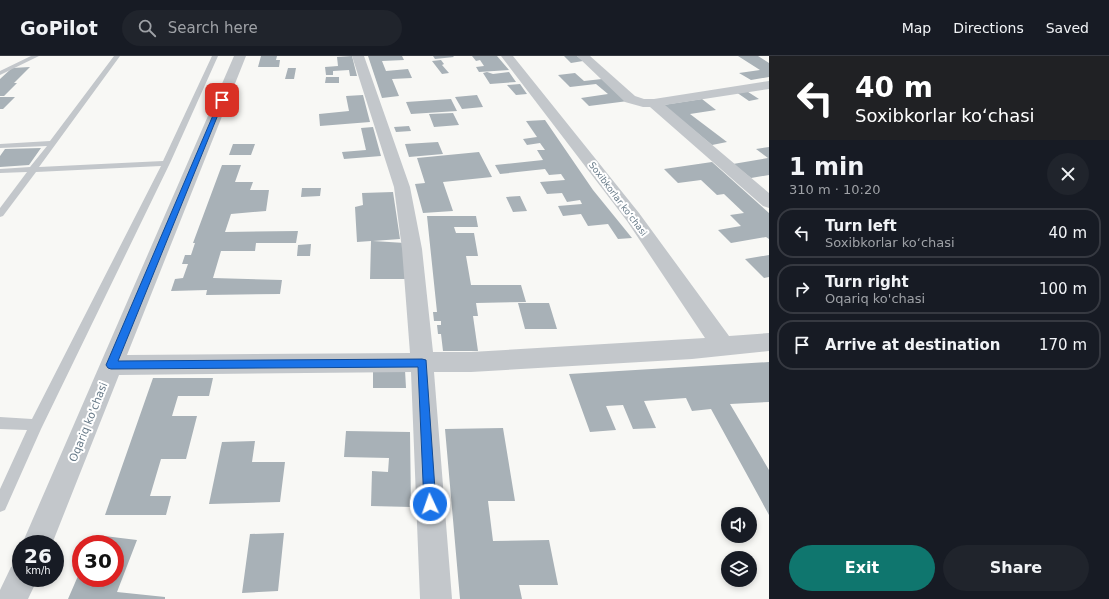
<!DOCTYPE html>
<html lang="en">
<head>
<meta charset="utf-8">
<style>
  body { margin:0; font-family:"DejaVu Sans",sans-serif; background:#20242c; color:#f1f3f6; height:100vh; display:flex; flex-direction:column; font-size:15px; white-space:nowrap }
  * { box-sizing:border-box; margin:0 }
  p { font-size:13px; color:#9ea1a6 }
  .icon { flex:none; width:22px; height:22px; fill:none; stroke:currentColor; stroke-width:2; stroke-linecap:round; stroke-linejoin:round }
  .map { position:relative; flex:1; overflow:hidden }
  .panel { display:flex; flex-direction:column; background:#171b24; width:340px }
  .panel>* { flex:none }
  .guide { background:#202124; color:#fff; overflow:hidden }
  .controls { position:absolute; left:721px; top:451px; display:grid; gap:8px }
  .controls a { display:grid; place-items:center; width:36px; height:36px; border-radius:50%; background:#171b24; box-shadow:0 2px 6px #0003; font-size:20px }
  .speed { position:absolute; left:12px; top:479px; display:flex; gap:8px; font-size:20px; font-weight:700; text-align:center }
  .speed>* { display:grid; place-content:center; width:52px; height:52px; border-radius:50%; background:#171b24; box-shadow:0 2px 6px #0003; line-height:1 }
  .speed small { font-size:10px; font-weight:400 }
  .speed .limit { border:6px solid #d22; background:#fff; color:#111 }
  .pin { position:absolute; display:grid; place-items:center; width:34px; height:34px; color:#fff; margin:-17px; border-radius:8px; box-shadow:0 2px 6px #0006 }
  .me { position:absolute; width:44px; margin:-22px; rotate:357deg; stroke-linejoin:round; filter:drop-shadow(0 0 3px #0008) }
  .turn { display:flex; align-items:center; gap:14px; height:84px; padding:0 20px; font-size:18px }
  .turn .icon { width:52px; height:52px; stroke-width:2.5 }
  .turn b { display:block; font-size:28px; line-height:34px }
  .round { display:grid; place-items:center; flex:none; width:42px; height:42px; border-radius:21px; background:#20242c }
  .overview { display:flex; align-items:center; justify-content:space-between; height:68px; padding:0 20px }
  h1 { font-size:24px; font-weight:600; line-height:30px }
  .cta { display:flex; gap:8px; margin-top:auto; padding:8px 20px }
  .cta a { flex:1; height:46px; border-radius:24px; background:#0f766e; color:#fff; font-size:16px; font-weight:600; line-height:46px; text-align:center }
  .cta a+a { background:#20242c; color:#f1f3f6 }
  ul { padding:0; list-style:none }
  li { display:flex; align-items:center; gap:12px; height:50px; margin:0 8px 6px; padding:0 12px; border:2px solid #363941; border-radius:16px }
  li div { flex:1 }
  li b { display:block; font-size:15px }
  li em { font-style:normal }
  header { display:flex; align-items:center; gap:24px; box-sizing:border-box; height:56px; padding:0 20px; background:#171b24; border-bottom:1px solid #363941 }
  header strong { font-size:19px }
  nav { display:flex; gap:22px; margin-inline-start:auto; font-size:14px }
  .search { width:280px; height:36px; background:#20242c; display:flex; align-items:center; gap:10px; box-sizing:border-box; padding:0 14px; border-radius:22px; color:#9ea1a6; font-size:15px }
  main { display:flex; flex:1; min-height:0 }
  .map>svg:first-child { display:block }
</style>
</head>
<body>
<header>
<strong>GoPilot</strong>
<div class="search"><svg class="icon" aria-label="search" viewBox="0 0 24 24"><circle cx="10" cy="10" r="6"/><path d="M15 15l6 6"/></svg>Search here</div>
<nav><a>Map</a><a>Directions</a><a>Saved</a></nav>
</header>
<main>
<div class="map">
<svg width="769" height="543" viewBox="0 0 769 543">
  <rect width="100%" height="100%" fill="#f8f8f5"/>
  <path fill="#a8b1b7" d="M261,0H277L276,4H280L279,11H258Z
    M352,0L357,20H350L349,14L333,15V19H326L325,11L338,10L337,1Z
    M368,0H402L404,4L382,5L386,15L408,13L412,22L392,23L399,40L382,42Z
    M433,0H453L454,1L435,3Z
    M472,0H497L509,14L479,16L476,11L484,10L480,4L476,5Z
    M564,0H577L583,5L571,7Z
    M738,0H758L769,7V21L751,24L739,17L760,14Z
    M441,4L444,8L442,9L449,17L442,18L432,5Z
    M30,11L14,27H17L4,40H0V23L12,12Z
    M288,12H296L294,23H285Z
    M487,16L493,18L509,16L516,26L490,28L483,17Z
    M575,17L584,25L602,23L628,45L589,50L581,42L608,38L596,28L570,31L558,19Z
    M326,21H339V27H325Z
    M520,28L527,38L516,39L507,29Z
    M745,34L759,43L749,45L736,36Z
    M363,39L370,66L320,70L319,58L349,55L346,40Z
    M477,39L483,51L462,53L455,41Z
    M0,41H15L3,53H0Z
    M451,43L457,55L411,58L406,46Z
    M702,43L716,54L690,58L727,86L712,89L663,49Z
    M453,57L459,69L434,71L429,58Z
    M545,64L593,134L632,182L618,183L608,168L588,170L581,158L563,160L558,150L582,148L580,144L567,146L562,137L547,138L540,126L565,124L561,118L549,119L545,113L500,118L495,109L543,104L537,94H545L540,87L527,89L523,83L537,81L526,65Z
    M409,70L411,75L396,76L394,71Z
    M373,71L381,100L344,103L342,96L366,94L361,72Z
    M438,86L443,98L409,101L405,88Z
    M233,88H255L251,99H229Z
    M769,91V119L751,122L733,108L768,102L756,93Z
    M41,92L29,109L0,111V100L5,93Z
    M479,96L492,121L443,126L453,155L423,157L415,128L425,127L417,102Z
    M712,106L769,157V183L766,181L731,187L718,174L741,170L730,159L744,157L724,138L717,139L701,124L678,127L664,113Z
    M222,109H241L235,126H253L250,134H269L266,155L231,158L225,176L298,175L296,187H256L255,195H221L213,222L282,224L280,238L206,239L207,234L171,235L175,223L183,222L188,208H182L185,199H191L195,187H193Z
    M302,132H321L320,140L301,141Z
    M393,136L400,183L373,185L405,187L406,223H370L371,185L357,186L355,151L363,149L362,137Z
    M520,140L527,155L513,156L506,141Z
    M427,160H476L478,171H454L456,177H474L478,200H466L471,229H521L526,246L476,247L478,260H473L478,295H443L441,278H438L437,269H441V265H434L433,256H437Z
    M311,188L310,200H297L298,189Z
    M769,199V221L764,222L745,203Z
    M518,247H549L557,273H525Z
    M769,306V346L730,348L769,414V459L711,353L692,355L686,342L644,345L656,372L633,373L623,349L606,350L616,374L590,376L569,318Z
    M373,314H405L406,332H373Z
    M153,322H213L209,340H178L172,360H197L186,403H161L150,440H171L166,459H105Z
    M503,372L515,445H488L493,485L549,484L558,529H519L522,543H460L445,373Z
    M346,375L410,376L411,451L371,450L372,415L388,416L389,402L344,401Z
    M255,385L252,406H285L280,446L209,448L222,386Z
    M284,477L278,535L242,537L250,478Z
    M96,479L137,484L117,536L165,541V543H68L81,513V522H115V488H92Z"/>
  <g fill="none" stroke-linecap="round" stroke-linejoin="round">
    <path fill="#c3c7cb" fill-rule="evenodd" d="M31,0H39L0,19V15Z
      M114,0H120L39,111L163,105L212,0H218L170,107L41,373L5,454L0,456V433L27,374L0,373V361L32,363L161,110L36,116L3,160L0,161V152L27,116L0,117V113L30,111L47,90L0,92V88L50,85Z"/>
    <path fill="#c3c7cb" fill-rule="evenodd" d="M234,0H246L127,299L410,297L402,193L394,131L352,0H364L410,131L422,193L433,296H471L705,282L627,165L501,0H513L639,157L729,280L769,277V295L692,303L471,316H434L452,543H420L411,316L119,319L52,488H22Z
      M577,0H590L635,40L644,43H654L769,25V33L665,49L769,137V152L763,150L650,51H643L625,46Z
      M21,507V522H38L28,543H0V534L11,511Z"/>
  </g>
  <path fill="#1a73e8" stroke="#114b97" d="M220,43L224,44L118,305L422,303L426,304L436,448L434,453L430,454L426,453L424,448L418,311L111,313L108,312L106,309Z"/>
  <g text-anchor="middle" stroke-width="4" stroke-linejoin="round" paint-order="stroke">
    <g font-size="9" fill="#667987" stroke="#fff">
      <text transform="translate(618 143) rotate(53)" y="3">Soxibkorlar koʻchasi</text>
    </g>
    <g font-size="11" fill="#667987" stroke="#fff">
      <text transform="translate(88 366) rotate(-68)" y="4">Oqariq ko'chasi</text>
    </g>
  </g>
</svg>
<div class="controls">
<a><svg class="icon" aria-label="sound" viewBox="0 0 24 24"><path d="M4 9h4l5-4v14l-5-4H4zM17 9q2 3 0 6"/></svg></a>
<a><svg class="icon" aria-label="layers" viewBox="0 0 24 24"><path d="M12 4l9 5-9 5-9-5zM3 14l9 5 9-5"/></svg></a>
</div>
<div class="speed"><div>26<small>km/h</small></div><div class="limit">30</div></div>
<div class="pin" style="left:222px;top:44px;background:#d93025"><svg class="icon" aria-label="arrive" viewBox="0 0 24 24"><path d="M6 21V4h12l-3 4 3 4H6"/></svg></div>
<svg class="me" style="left:430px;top:448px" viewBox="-20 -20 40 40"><circle r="17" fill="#1a73e8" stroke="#fff" stroke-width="3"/><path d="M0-11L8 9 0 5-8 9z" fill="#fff"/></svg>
</div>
<section class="panel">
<div class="guide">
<div class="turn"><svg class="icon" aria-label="left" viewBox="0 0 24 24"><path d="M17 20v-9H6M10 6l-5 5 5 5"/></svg><div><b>40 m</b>Soxibkorlar koʻchasi</div></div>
</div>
<div class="overview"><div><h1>1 min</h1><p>310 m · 10:20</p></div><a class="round"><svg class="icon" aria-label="close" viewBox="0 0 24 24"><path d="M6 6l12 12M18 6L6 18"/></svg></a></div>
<ul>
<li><svg class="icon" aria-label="left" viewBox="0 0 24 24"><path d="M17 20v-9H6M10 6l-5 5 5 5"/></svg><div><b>Turn left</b><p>Soxibkorlar koʻchasi</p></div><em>40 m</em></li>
<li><svg class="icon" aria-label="right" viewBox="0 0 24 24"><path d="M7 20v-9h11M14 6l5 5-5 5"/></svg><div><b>Turn right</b><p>Oqariq ko'chasi</p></div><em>100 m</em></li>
<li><svg class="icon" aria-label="arrive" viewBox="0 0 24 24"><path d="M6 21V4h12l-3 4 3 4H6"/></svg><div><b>Arrive at destination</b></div><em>170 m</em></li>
</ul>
<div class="cta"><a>Exit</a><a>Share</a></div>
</section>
</main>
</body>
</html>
